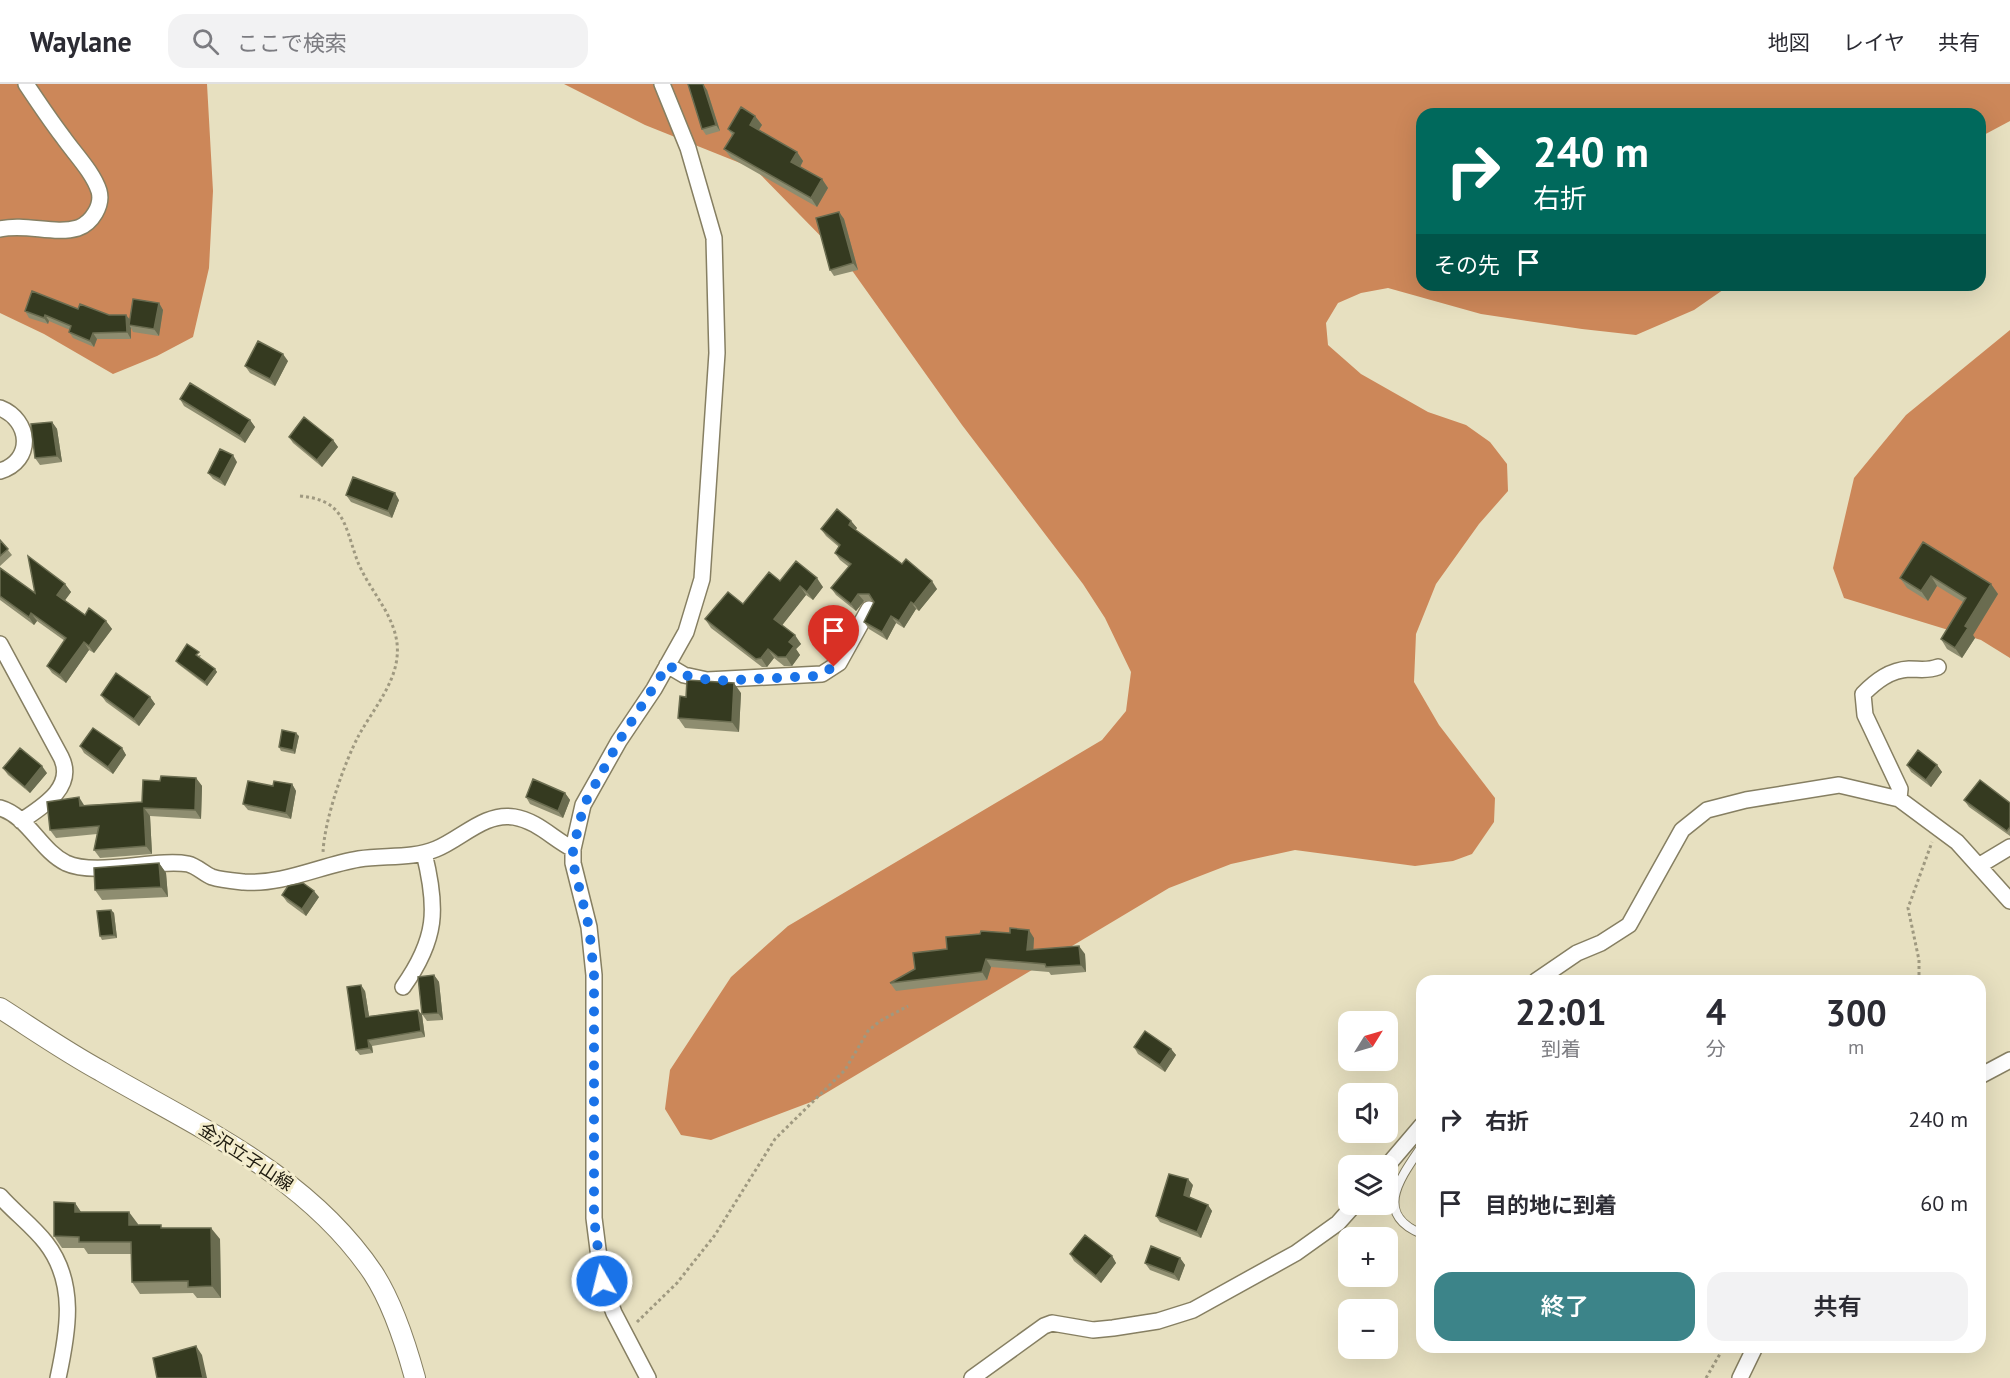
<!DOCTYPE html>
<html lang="ja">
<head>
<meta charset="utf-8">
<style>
  body { margin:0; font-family:"PT Sans","Noto Sans JP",sans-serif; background:#f2f2f3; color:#2b2b33; height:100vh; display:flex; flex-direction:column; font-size:22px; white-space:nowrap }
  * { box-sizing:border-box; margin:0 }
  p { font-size:20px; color:#7c7c81 }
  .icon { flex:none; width:33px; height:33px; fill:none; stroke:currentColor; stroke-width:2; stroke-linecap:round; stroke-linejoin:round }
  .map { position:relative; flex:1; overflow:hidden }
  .panel { position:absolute; left:1416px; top:891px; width:570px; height:378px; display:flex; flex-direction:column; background:#fff; border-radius:18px; box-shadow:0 6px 24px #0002 }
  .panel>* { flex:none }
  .hud { position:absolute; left:1416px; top:24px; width:570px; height:183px; border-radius:18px; box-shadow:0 6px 24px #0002; background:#00695c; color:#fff; overflow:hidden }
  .needle { width:39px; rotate:53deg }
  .controls { position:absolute; left:1338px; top:927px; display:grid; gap:12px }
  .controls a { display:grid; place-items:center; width:60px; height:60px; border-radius:12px; background:#fff; box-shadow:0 6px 24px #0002; font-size:30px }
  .pin { position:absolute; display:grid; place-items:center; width:51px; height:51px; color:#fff; margin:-62px -26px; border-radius:50% 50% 50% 0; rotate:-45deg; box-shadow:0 0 6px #0007 }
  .pin .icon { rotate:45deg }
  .me { position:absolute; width:66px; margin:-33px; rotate:352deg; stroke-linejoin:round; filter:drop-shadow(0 0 4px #0008) }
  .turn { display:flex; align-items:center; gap:21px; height:126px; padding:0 18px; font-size:27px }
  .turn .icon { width:78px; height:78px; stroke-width:2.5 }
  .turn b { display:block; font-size:42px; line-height:51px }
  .then { display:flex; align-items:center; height:57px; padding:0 18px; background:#0003; gap:12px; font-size:22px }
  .eta { display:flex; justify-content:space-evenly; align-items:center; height:102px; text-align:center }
  .eta b { font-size:36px; font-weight:600; line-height:42px }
  .button { display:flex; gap:12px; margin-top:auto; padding:12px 18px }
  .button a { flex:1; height:69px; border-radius:18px; background:#3c8489; color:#fff; font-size:24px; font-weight:600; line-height:69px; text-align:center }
  .button a+a { background:#f2f2f3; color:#2b2b33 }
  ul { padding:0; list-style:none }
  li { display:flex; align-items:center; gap:18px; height:84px; padding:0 18px }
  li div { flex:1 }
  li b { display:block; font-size:22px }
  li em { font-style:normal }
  header { display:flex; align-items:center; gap:36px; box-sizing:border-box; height:84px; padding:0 30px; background:#fff; border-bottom:2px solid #e1e1e2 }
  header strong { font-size:28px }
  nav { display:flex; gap:33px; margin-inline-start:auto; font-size:21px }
  .search { width:420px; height:54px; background:#f2f2f3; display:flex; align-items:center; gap:15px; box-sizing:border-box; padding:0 21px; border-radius:18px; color:#7c7c81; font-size:22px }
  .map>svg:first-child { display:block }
</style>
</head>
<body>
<header>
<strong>Waylane</strong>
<div class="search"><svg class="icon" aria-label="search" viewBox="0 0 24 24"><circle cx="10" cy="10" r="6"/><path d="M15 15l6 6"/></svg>ここで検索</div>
<nav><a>地図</a><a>レイヤ</a><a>共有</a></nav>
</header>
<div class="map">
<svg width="2010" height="1294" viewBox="0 0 2010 1294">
  <rect width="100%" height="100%" fill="#e7e0c0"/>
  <path fill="#cc8759" d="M0,0H207L213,107L209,184L193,253L157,272L113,290L44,250L0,229Z
    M564,0H2010V37L1980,53V30H1422V201H1730L1694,226L1636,251L1582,245L1481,230L1388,204L1361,209L1338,219L1326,239L1328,261L1361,290L1428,328L1466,341L1490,358L1507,380L1508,407L1479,440L1436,500L1416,550L1414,598L1439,641L1495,714L1494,738L1472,770L1453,777L1415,782L1295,766L1231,780L1169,804L811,1018L711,1056L681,1051L665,1025L670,986L731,893L788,842L1102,656L1126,627L1131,588L1105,534L1083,500L962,341L846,178L755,85L645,41Z
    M2010,246V574L1981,556L1844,514L1833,484L1854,394L1906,331Z"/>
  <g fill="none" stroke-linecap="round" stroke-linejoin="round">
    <defs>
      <path id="service" d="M1422,1062C1401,1093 1372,1130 1422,1150"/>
      <path id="minor" d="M0,145C26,139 54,151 78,144C92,139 103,121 99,107C93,88 74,69 63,53C50,36 38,18 26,0
        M0,324C31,336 34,377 0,387
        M0,560L61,673C76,703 42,723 21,737
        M667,581L684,591L707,596L822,590L839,579L869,525
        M1899,715L1900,705L1865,631L1863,610C1876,597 1890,586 1909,585C1920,585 1928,587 1938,583
        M0,724C28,732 40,766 66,779C96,793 156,774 188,780C197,782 204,790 212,793C221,796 234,797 244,798C283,801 322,781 359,775C384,771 412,775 436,765C461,755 485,728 514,733C538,737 553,755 573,765
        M1980,781L2010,763
        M1536,897L1577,869L1601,859L1629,841L1682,746L1707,726L1746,716L1839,701L1899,715L1957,758L2010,817
        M403,903C437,855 438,825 424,769
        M1980,992L2010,976
        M1387,1082L1422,1041
        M0,1112C14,1128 33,1142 46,1159C77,1199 68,1248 58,1294
        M648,1294L614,1229L602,1197L594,1134V891L589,843L573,779V765L583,721L619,657L654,605L686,548L702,495L717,269L714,154L688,64L662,0
        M972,1294L1044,1242L1052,1239L1093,1246L1113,1244L1158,1237L1193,1226L1296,1169L1338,1139L1355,1120
        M1740,1294L1755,1263"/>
      <path id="tertiary" d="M0,924C33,945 66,968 101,987C199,1044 307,1091 373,1189C392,1218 406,1261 415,1294"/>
    </defs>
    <use href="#service" stroke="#867f62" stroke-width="10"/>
    <use href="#minor" stroke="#867f62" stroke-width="18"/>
    <use href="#tertiary" stroke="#867f62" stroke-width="22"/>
    <path stroke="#9f9980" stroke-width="3" stroke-dasharray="3 3" stroke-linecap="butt" d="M300,412C343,416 344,438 356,473C366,503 393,527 397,559C401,594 375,622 359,651C344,679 324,737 323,769
      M1919,897V876L1908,824L1932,758
      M637,1238L677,1199L715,1151L775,1055L845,986L868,947L880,937L908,922
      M1706,1294L1724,1263"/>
    <use href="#service" stroke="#fff" stroke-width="8"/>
    <use href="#minor" stroke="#fff" stroke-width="15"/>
    <use href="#tertiary" stroke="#fff" stroke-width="20"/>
  </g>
  <path fill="#8e8d70" d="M707,6L720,47L706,51L702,45Z
    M755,32L762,41L759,46L797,68L803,77L800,83L822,95L828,104L817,123L731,74L724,65L732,52L728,45Z
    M839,128L844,135L858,186L834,192L830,186Z
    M159,219L163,226L159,252L133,248L131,244V255H97L94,263L73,254L69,248L70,246L49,237L48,240L29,234L25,227L78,225L109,231H126L130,236Z
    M288,277L275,302L250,289L245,282Z
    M180,315L250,336L255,343L245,359L184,322Z
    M52,338L57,345L62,378L40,381L35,374Z
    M289,353L333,356L338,363L322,383L293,359Z
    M237,378L225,402L213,395L208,389Z
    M346,411L399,416L392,434L351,418Z
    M851,437L857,444L855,446L937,505L919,527L916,525L904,544L896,539L887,556L869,545L864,538L874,518L873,517H864L856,527L836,511L831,504L849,483L840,476L835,469L839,463L826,452L821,445Z
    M0,456L12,471L0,482Z
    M1923,458L1991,500L1998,510L1973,551L1975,554L1962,574L1947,565L1941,555L1963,518L1937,502L1928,517L1907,504L1900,494Z
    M0,484L35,509L65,500L71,508L65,516L85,531L106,537L112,545L94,569L89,566L66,599L52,589L47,582L65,557L37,537L34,541L0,516Z
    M780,497L823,503L813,516L806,511L782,541L801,560L796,565L800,571L792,582H784L774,574L767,583H762L711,544L705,535L743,520Z
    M201,571L199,574L215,585L217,588L207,602L178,580L176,577Z
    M741,609L739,648L685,644L678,634L686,613Z
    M101,611L150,613L155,620L139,642L106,618Z
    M299,652L295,670L281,667L279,663Z
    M80,662L122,664L126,671L113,690L84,669Z
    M1907,681H1937L1942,688L1931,703L1911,688Z
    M3,684L47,689L30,709L8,691Z
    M196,694L202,702L201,735L150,732L152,770L100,774L94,766L97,750L56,754L50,746L84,721L142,718L160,697Z
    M292,700L296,707L291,735L248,726L243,720L273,702Z
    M565,709L570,716L563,734L530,720L526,713Z
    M1964,716L2010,719V752L1969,723Z
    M159,779L166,789L168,813L102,816L95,806Z
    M282,811L319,813L306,832L287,818Z
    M111,826L114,829L117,854L102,856L100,852Z
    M1034,854L1033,865L1085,870L1086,888L1051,891L1049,888L991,883L987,896L896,907L890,899L947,865Z
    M434,891L439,898L443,936L427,937L422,930Z
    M365,907L369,932L418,926L422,931L425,953L372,962L373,969L360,971L356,966Z
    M1134,963L1171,965L1176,971L1165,988L1138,970Z
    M1193,1101L1189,1114L1208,1121L1212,1127L1201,1154L1160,1138L1156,1132Z
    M75,1119L81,1128L138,1140V1141L164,1144L220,1155L221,1214H197L193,1209L140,1210L132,1198L131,1170H88L84,1164H62L54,1152Z
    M1070,1170L1112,1172L1116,1179L1101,1199L1074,1177Z
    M1180,1174L1185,1181L1179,1197L1150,1186L1145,1179Z"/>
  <path fill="#6a6c50" d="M703,0L707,6L720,47L716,41Z
    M755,32L762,41L756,50L750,41Z
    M797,68L803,77L798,87L791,78Z
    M822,95L828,104L817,123L811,114Z
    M839,128L844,135L858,186L853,179Z
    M159,219L163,226L159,252L154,245Z
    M45,231L49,237L48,240L44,234Z
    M126,231L131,237L129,241L131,244V255L127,248Z
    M93,249L97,255L94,263L90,257Z
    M283,270L288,277L275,302L270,295Z
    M250,336L255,343L245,359L240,352Z
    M52,338L57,345L62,378L57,372Z
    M333,356L338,363L322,383L317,376Z
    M233,371L237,378L225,402L220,395Z
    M395,409L399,416L392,434L388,427Z
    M851,437L857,444L854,448L849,441Z
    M1931,492L1937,502L1928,517L1921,507Z
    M817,494L823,503L813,516L807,508Z
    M932,497L937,505L919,527L914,520Z
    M65,500L71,508L63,519L57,511Z
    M1991,500L1998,510L1973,551L1975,554L1962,574L1955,564L1965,542Z
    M800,502L806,511L780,544L774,535Z
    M858,510L864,517L856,527L851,520Z
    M911,518L916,525L904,544L899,537Z
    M31,529L37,537L34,541L29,533Z
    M891,532L896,539L887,556L882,548Z
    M106,537L112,545L94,569L89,562Z
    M795,551L801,560L796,565L800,571L792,582L786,573L789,558Z
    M84,558L89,566L66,599L60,591Z
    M768,565L774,574L767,583L761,574Z
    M215,585L217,588L207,602L205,598Z
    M734,599L741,609L739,648L732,638Z
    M150,613L155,620L139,642L134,635Z
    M296,649L299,652L295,670L293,666Z
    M122,664L126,671L113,690L108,683Z
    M1937,681L1942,688L1931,703L1926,696Z
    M42,682L47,689L30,709L25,703Z
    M196,694L202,702L201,735L195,726Z
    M292,700L296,707L291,735L286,729Z
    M565,709L570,716L563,734L558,727Z
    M79,713L84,721L80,722Z
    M144,724L150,732L152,770L146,762Z
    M159,779L166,789L168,813L161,803Z
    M314,807L319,813L306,832L302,825Z
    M111,826L114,829L117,854L114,851Z
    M1029,846L1034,854L1033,873L1027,866Z
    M1079,862L1085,870L1086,888L1081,881Z
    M986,875L991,883L987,896L982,888Z
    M434,891L439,898L443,936L438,929Z
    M361,901L365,907L370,938L366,933Z
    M418,926L422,931L425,953L421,947Z
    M368,956L372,962L373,969L369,964Z
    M1171,965L1176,971L1165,988L1160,981Z
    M1188,1095L1193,1101L1188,1118L1184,1111Z
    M75,1119L83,1131L75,1128Z
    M1208,1121L1212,1127L1201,1154L1197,1148Z
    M129,1128L138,1140V1153L129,1141Z
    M211,1144L220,1155L221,1214L212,1202Z
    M1112,1172L1116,1179L1101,1199L1096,1192Z
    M1180,1174L1185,1181L1179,1197L1174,1190Z
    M196,1262L202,1271L207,1294H203Z"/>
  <path fill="#353a20" stroke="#6a6c50" stroke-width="1.5" d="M688,0H703L716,41L702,45Z
    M741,23L755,32L750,41L797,68L791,78L822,95L811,114L724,65L734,49L728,45Z
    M839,128L853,179L830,186L816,134Z
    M32,207L78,225L80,220L109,231H126L127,248L93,249L90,257L69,248L71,242L45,231L44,234L25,227Z
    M133,215L159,219L154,245L129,241Z
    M258,257L283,270L270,295L245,282Z
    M190,299L250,336L240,352L180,315Z
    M304,333L333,356L317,376L289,353Z
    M52,338L57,372L35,374L31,340Z
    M220,365L233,371L220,395L208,389Z
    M353,393L395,409L388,427L346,411Z
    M837,425L851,437L849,441L902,480L906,475L932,497L914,520L911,518L899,537L891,532L882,548L864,538L874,518L869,510H858L851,520L831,504L851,480L835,469L840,461L821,445Z
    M0,456L8,465L0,472Z
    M1923,458L1991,500L1965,542L1968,544L1955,564L1941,555L1966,514L1931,492L1921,507L1900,494Z
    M28,472L65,500L57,511L85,531L89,524L106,537L89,562L84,558L60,591L47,582L66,554L31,529L29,533L0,512V484L35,509Z
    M796,477L817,494L807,508L800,502L774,535L795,551L789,558L794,562L786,573H778L768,565L761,574L756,575L705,535L728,508L743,520L769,488L780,497Z
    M187,560L199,568L196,571L215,585L205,598L176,577Z
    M116,589L150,613L134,635L101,611Z
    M687,596L734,599L732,638L678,634L680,612L686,613Z
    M93,644L122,664L108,683L80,662Z
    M282,646L296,649L293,666L279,663Z
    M20,664L42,682L25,703L3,684Z
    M1918,666L1937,681L1926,696L1907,681Z
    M161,692L196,694L195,726L144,724L146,762L94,766L99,742L50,746L47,718L79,713L80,722L142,718L143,696L160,697Z
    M533,695L565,709L558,727L526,713Z
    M1980,696L2010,719V743L2007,747L1964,716Z
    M248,697L273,702L274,697L292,700L286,729L243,720Z
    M159,779L161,803L95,806L94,784Z
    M303,799L314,807L302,825L282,811L288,802Z
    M111,826L114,851L100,852L97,827Z
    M1010,844L1029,846L1027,866L1079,862L1081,881L1046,883L1045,880L986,875L982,888L890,899L915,885L913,869L947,865L946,853L980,850L981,847L1010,849Z
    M434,891L438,929L422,930L418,893Z
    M361,901L366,933L418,926L421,947L368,956L369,964L356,966L347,903Z
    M1145,947L1171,965L1160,981L1134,963Z
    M1169,1090L1188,1095L1184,1111L1208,1121L1197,1148L1156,1132Z
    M54,1118L75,1119V1128H129V1141H161V1144H211L212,1202L188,1203V1197L132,1198L131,1158H79V1153L54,1152Z
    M1085,1151L1112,1172L1096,1192L1070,1170Z
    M1151,1162L1180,1174L1174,1190L1145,1179Z
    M196,1262L203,1294H157L153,1274Z"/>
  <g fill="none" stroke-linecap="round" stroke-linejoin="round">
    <path stroke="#1a73e8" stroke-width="10" stroke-dasharray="0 18" d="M602,1197L594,1134V891L589,843L573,779V765L584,721L619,657L668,581L684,591L714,597L816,592L834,583"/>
  </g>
  <g text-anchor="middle" stroke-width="6" stroke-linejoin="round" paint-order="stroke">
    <g font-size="18" fill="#1e1b0f" stroke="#f4edcd">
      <text transform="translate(246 1073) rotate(33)" y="6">金沢立子山線</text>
    </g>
  </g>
</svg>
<div class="controls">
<a><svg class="needle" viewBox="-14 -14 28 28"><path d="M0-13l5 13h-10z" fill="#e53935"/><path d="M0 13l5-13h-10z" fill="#7c7c81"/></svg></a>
<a><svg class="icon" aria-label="sound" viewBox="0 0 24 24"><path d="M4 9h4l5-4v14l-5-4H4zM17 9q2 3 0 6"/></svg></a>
<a><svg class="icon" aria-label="layers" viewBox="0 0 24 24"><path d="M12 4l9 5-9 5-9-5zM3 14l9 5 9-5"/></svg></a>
<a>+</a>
<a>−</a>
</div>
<div class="pin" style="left:834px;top:583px;background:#d93025"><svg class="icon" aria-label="arrive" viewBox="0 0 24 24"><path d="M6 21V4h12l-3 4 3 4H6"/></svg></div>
<svg class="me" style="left:602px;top:1197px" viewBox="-20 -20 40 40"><circle r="17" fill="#1a73e8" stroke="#fff" stroke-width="3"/><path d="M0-11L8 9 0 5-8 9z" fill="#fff"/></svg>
<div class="hud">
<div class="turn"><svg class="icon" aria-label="right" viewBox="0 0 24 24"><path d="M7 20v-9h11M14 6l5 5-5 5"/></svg><div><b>240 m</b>右折</div></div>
<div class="then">その先<svg class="icon" aria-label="arrive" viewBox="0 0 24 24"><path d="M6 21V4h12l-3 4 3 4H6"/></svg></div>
</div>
<section class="panel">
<div class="eta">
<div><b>22:01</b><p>到着</p></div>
<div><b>4</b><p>分</p></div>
<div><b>300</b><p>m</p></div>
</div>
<ul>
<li><svg class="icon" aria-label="right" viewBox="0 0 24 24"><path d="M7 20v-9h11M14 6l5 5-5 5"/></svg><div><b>右折</b></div><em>240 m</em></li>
<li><svg class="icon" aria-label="arrive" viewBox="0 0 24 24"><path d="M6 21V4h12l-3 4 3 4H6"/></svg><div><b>目的地に到着</b></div><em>60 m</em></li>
</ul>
<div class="button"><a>終了</a><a>共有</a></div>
</section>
</div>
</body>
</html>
